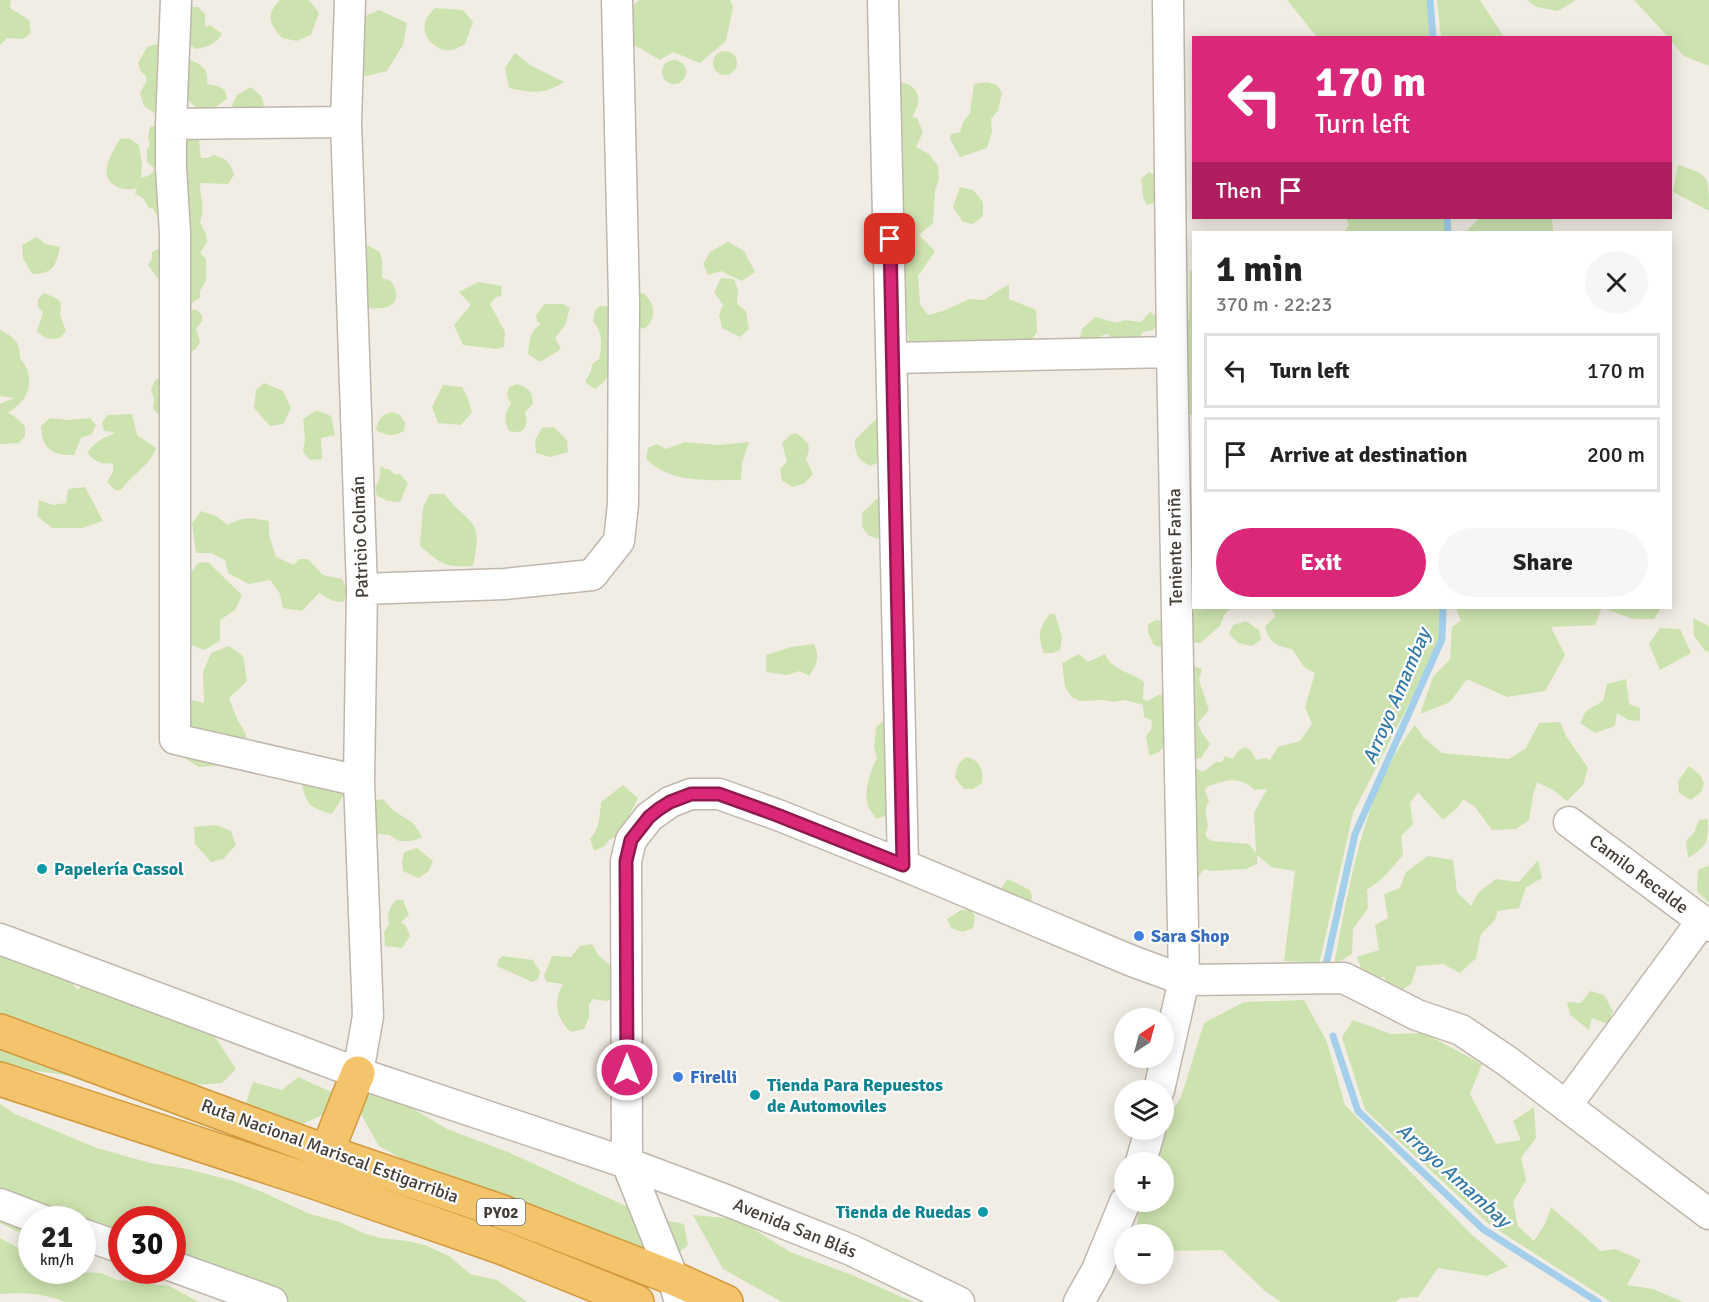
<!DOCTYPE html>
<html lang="en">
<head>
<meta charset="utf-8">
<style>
  body { margin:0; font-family:Signika,sans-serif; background:#f6f6f6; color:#222; height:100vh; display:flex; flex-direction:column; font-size:22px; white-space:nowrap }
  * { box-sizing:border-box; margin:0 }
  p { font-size:20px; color:#767676 }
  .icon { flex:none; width:33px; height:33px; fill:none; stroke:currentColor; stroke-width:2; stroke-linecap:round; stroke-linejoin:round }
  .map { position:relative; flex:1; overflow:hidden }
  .details { position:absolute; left:1192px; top:231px; width:480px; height:378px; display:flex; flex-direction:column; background:#fff; border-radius:0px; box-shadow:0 3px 15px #0003 }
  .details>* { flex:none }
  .banner { position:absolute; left:1192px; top:36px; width:480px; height:183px; border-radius:0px; box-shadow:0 3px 15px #0003; background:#db2777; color:#fff; overflow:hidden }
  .needle { width:39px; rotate:36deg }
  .buttons { position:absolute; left:1114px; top:1008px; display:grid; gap:12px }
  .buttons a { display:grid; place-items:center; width:60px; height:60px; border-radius:50%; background:#fff; box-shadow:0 3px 15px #0003; font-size:30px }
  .speed { position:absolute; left:18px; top:1206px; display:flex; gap:12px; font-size:30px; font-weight:700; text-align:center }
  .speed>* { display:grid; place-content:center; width:78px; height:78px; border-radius:50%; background:#fff; box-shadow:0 3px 15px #0003; line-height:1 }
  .speed small { font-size:15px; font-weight:400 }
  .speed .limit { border:9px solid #d22; background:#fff; color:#111 }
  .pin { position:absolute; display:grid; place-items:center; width:51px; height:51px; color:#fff; margin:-26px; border-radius:12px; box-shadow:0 3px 9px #0006 }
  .me { position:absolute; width:66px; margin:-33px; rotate:0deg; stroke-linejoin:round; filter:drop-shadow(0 0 4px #0008) }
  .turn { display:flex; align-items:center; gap:21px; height:126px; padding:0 24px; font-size:27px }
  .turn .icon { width:78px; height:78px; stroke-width:2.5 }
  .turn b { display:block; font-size:42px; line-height:51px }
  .then { display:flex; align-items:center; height:57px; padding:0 24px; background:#0003; gap:12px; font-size:22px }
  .round { display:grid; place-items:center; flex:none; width:63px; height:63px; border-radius:32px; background:#f6f6f6 }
  .head { display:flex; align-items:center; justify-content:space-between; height:102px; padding:0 24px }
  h1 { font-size:36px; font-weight:700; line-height:45px }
  .action { display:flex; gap:12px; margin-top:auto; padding:12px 24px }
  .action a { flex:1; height:69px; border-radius:36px; background:#db2777; color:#fff; font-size:24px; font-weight:700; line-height:69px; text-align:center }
  .action a+a { background:#f6f6f6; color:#222 }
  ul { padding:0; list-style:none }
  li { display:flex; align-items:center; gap:18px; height:75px; margin:0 12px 9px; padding:0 12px; border:3px solid #e0e0e0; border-radius:0px }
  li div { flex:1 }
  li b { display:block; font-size:22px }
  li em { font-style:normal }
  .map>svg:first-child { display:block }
</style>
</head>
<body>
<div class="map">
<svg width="1709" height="1302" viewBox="0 0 1709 1302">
  <rect width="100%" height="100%" fill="#f1ede4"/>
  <path fill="#cde3af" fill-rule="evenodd" d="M0,0H11L10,8L29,20L31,33L23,39L7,38L0,45Z
    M280,0H309L319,13L311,35L297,41L282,38C269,23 265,16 280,0Z
    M639,0H730L733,8L726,41L700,63L673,52L660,60L626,40L625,13Z
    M1287,0H1430L1433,37H1317Z
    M1437,0H1480L1504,37H1441Z
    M1527,0H1576L1558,11L1537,7Z
    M1634,0H1709V66L1684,56L1671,41V38L1668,37Z
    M187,7H198L205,14V27L210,25L222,34C216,44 207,47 196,49L187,43Z
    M435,8L463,10L473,22L465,44C461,46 456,49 452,50C438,52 422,39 425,24C426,17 430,13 435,8Z
    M379,10L407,23L403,45L387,71L362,77L361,18Z
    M157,44L163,53L161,109L154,113L144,106L140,93L146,82V76L141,72L138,63L147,47Z
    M713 63a12 12 0 1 1 24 0a12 12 0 1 1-24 0Z
    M515,53L530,65L564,82C543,95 533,93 509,88L505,68Z
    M662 72a12 12 0 1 1 24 0a12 12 0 1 1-24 0Z
    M190,60C202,64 209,70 207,84L217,86L225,90L227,99L210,111C181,107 185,89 185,65Z
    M900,82C920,85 923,101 912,117L917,118L923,132L916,147L929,154L938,166L939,179L935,191L933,223L919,235L935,251L918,276L920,304L928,315L943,311L969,299L984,300L1009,284V299L1036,310L1037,332L1030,342L910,349L906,321L890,309L894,86Z
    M987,82L997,85L1002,93L998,110L991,119L992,132L987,148L960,157L950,139L951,134L960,132L963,122L970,113L974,84Z
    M251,87L261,96L264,105L257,111L239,114L232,105L237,95Z
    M162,124L199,140L201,158H208L214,155C226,159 231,162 234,175L228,184L200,183C200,199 206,206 200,222L206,234L207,242L200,253L206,259V280L200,291V298L185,307L169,295L148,265L152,259V252L159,248L167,256L160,220L153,209L149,208L143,198L135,194L137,188C128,190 121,190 114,185C97,174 113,151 121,138L130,139L139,145L142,165L141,178L150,175L155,169L147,162V149L150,145L148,137L150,127Z
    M1678,165C1709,175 1709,174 1709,211L1673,192Z
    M1149,172L1158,177L1156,202L1147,205L1143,197L1141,179Z
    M960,187L973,190L983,202V216L973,224L963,222L953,207Z
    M1346,218H1447L1448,232H1345L1349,225Z
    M1477,218H1552L1553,232H1465L1478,220Z
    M37,237L45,244L60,247C56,266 53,274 32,274L23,258L22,245Z
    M728,242L744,251L755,272L742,281L721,271L708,275L703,264L710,252Z
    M367,245L380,252L382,261V278L391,281C408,309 380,312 359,306L356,251Z
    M1194,270V415H1184L1181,324L1189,319L1190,271Z
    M721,278L734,279L738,290L737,304L746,311L749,329L740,337L722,328L719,315L723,305L714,292Z
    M478,282L502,286L501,296L496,297L490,304L505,332L504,347L497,349L463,345L454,325L471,305L459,292Z
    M44,293L56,298L61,303L60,315L66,331L60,338C50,340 45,339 37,331L43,312L38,307V299Z
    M635,293H643C655,303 658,318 644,329L637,326C626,346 615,376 595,389L585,382L591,371L592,364L599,359C602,347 603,330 593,322L595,311L600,306L614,307Z
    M545,304H563L570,308L565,325L555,338L561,349L540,362L528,354C529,341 530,330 541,324L537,321L536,315Z
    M190,310H197L202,315V321L196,329L200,342L196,349L188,353Z
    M1150,312L1156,316L1157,324L1153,330L1143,332L1137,342L1122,345L1107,334L1101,336L1094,343H1087L1080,337L1082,329L1095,317L1117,323L1125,320L1141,322Z
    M0,330C13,336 21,343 20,358C30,369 33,387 23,400C19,405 13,409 8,413L14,416L25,426V436L19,443L0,444V404L14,398L0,396Z
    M156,379L165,381L163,414L157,413L153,408L154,400L151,389Z
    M264,383L283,391L291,408L283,424L270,426L254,408L256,390Z
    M517,384C529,388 532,391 533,404L525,412C529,426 525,435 509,431C503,419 505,414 511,403C507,397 506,394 509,387Z
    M443,385L462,387L467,396L472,412L461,425L438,423L432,407Z
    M317,410L331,416L335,435L321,438L322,459L310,460L303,452L305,439L303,419Z
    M392,412L400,415L405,423L404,431C394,437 386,436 376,430C378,419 382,415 392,412Z
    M132,414L137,435L156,448C150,465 132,475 121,490H115L107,482L113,472V463C101,465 96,462 87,453C94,444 100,438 112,435L114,432L104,431L102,423L107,415Z
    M50,418L68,420L90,418L96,425L92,434L81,438L74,455C52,455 42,450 41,426Z
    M876,419L885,430L882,460L871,466C857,460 855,454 855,440Z
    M554,427L567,440L568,452L550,457L536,453L535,440L542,428Z
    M796,433C808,442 812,444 806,459L813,474L805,483L793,487L782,481L780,469L787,462L782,443L790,435Z
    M685,442L719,445L749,442L742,463L741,480C708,480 672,484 646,459L648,448L657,444L666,449Z
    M381,466L385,469H389L394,474H400L408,483L400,502L388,501L377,496L375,487L379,480Z
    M85,487L103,521L82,528H52L37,516L39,500L53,505L66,503L68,489Z
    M883,493L888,533L877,539L868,535L862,527V513Z
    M430,494H444C470,527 484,516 473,566C443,567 443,565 420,546L423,507Z
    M201,511L216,516L228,525C243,516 253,518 269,521V535L276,557L294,565L299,559H308L323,575L342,579L347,590L344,602L333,601L319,593L302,611L283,608L280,594L270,580L249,584L228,573L225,560L211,553H196L192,523Z
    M208,562L242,595L235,610L220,620V641L204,650L188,644V577L198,563Z
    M1189,579L1194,580V608H1231L1224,615L1220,626L1200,643L1189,642Z
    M1270,608H1443L1442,639L1353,813L1319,965L1307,962L1284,961L1295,871L1271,867L1257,855V864L1246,869L1210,871L1204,869L1196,880L1190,774L1196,768L1203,772L1216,762H1222L1225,756L1233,759L1237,752L1245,747L1251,751L1256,760L1265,758L1270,760L1278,747L1300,741L1312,724L1305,707L1315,673L1304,667L1292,649C1275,645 1269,643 1265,626L1276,616ZM1229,780C1238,780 1249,783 1254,790L1267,789L1254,813L1256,853L1249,844L1212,841L1207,838L1205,833C1213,823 1200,813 1209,802L1205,790L1208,786Z
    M1456,608H1602L1595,625L1551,627L1565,655L1545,691L1507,697L1467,679L1450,702L1420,714L1433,677L1450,659L1452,627L1461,621Z
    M1603,608H1661L1654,619H1633Z
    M1050,614H1055L1062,637L1060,650L1053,653H1044C1037,637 1039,627 1050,614Z
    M1693,618L1709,626V652L1705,651L1694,636Z
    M1156,620L1163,621L1169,644L1159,647L1153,644L1148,632V624Z
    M1246,621L1259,630L1261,640L1252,646L1238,643L1229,634L1233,625Z
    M1660,628L1680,629L1691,653L1660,670L1649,644Z
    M814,644C820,658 817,664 809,676L800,671L787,675L766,672V655L791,647Z
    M229,646L243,656L247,681L229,698L237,719L246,734L241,761L221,765L199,767L177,753L186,707L193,700L204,703L203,672L211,653Z
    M1079,654L1088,662L1105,654C1114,673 1131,671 1144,682L1143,699L1147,701L1160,694L1166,700C1166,717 1174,754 1149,755L1146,736L1151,730L1152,721L1144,717L1143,705L1125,700L1114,702L1104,700L1080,701L1072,697L1065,687L1062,663Z
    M1195,667L1202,669L1199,680L1209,710L1198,723L1202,733L1210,744L1201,758L1190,760L1187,669Z
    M1626,679L1629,704L1640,708V721L1628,720L1617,713L1615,726L1595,733L1580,723L1586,711L1603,701L1607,684Z
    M884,720L892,721L888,815L876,819C874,815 870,810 868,806C863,794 871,768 877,758L874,747L876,727Z
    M1560,722L1566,736L1588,768L1583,785L1567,801L1553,790L1537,782L1533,795L1529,820L1516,829L1492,830L1475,807L1463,799L1458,807L1443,820L1418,792L1410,803L1413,824L1401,836L1403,855L1383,878L1367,890L1368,908L1353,929L1352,954L1334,965C1349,887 1364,788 1415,725L1423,737L1442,753L1509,759L1526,748L1539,723Z
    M966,757C979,759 984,770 982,783L973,789H964L955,778C956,768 958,763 966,757Z
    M1689,766L1700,775L1704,783L1701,792L1691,800L1679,793L1678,781Z
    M301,781L345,793L332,814C308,807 307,805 301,781Z
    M623,785L638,798L620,834L609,840L605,846L594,851L590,839C599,830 600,815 601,802Z
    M383,799C392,811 398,813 410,821C415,824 419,832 422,837L412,841H399L389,835L367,833L372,801Z
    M1708,819C1708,842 1708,846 1688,858L1686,841L1694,833L1699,820Z
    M216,825L231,831L236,845L223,859L211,862L195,844L194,827Z
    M417,848L433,861L428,872L418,878L403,871L402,862L404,852Z
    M1428,856L1453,860L1457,892L1471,906L1478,893L1496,879L1519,882L1538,860L1542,878L1526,887L1519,908L1498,911L1495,920L1481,934L1476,958L1460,973L1443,964L1417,966L1411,984L1395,995L1384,977L1365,980L1357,957L1379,950L1375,925L1388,918L1384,894L1400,888L1406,872Z
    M1709,865V903L1697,891L1698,870Z
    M1008,879L1030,890L1032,896L1031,903L1002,893L1001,888Z
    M396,900H403L409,915L401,922L406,926L410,936L402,948L385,946L384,932L389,924C387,913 389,908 396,900Z
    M970,909L975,916L973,928L963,932L951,928L947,919L961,910Z
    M592,944L598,955L617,971L615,999L606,1001L593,999L589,1005V1017L584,1029L571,1032C556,1020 553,999 563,984L547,982L544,976L552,956L571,957L580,946Z
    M0,952L44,962L46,974L67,978L78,990L93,966L185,992L236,1069L222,1083L181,1086L86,1078L0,1066Z
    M503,956L533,960L540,972L538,979L532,982L497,966L499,959Z
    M1590,991L1604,995L1613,1011L1608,1024L1592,1018L1589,1030L1570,1015L1567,1002L1581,1003Z
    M1304,1000L1327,1042L1345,1105L1469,1232L1508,1266L1487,1276L1438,1268L1418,1297L1401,1298L1395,1302H1281L1265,1291L1222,1250L1164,1251V1234H1136L1139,1202H1164V1162H1157L1169,1116L1181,1097L1204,1023L1244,1002Z
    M1353,1020L1391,1034L1424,1033L1482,1064L1470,1094L1496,1144L1521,1140L1513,1121L1534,1107L1536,1138L1521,1158L1526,1180L1513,1202L1518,1226L1534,1241L1545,1224L1551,1207C1567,1222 1585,1235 1600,1251L1615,1249L1641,1260L1627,1285L1653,1289L1683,1302H1611L1490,1225L1365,1110L1342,1037Z
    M298,1077L336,1094L329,1112L250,1147L245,1106L253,1082L282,1090Z
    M349,1093L393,1097L447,1129L508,1152L650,1217L684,1224L688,1245L666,1263L449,1186L379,1146Z
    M0,1104L15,1114L97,1148L150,1163L187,1169L234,1181L260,1191L310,1214L340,1222L363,1233L381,1238L408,1241L425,1245L449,1256L470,1274L497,1280L527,1302H250L155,1275L146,1271L172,1270V1220H122L121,1264L103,1257L83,1254L82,1220H32L31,1238L0,1223Z
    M693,1215L737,1219L790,1252L852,1275L913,1302H782L723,1269Z
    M0,1238L31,1255L32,1270L101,1273L117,1280L169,1286L199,1302H65C45,1293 22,1292 0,1294Z"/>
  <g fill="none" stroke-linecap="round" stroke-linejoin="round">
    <path stroke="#a4cfeb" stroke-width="7" d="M1430,0L1433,38
      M1447,218L1448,232
      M1325,969L1355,834L1442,639L1443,608
      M1333,1036L1358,1111L1483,1229L1598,1302"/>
    <defs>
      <path id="minor" d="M176,0L171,124V168L175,233V739L359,781
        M350,0L346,122L362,589L359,781L368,1016L358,1073
        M883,0L903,865
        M171,124L346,122
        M893,358L1172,352
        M362,589L505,584L592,575L619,541L623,504L624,299L617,0
        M1569,822L1709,926
        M0,939L358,1073L627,1163L723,1199L851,1250L959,1302
        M1159,1090L1184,980L1172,352L1168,0
        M1566,1106L1702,921
        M1141,1162L1150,1130
        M0,1204L42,1220
        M82,1234L122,1248
        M172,1266L272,1302
        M680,1302L673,1278L627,1163L626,861L631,840L649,817L670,802L691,794H719L778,815L903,865L1132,961L1184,980L1344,978L1417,1015L1461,1030L1507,1061L1709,1214
        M1079,1302L1097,1270L1125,1202"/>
      <path id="highway" d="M0,1031L327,1152L500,1211L673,1278L726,1302
        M0,1079L314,1182L503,1248L637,1302
        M319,1172L358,1073"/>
    </defs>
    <use href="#minor" stroke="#bfb7ab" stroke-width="33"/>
    <use href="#highway" stroke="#d3993d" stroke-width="36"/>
    <use href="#minor" stroke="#fff" stroke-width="30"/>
    <use href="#highway" stroke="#f4c46c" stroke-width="33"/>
  </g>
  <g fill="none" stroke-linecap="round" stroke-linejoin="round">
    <defs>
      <path id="route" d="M627,1070L626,861L631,840L649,817L659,809L670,802L691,794H719L777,815L903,865L890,239"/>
    </defs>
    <use href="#route" stroke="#8e194d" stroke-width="15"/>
    <use href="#route" stroke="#db2777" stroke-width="10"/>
  </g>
  <g fill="#0f9aa8" stroke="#fff" stroke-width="2">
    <circle cx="42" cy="869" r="6"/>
    <circle cx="755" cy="1095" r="6"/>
    <circle cx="983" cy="1212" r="6"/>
  </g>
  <g fill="#3f7fe0" stroke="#fff" stroke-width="2">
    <circle cx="1139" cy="936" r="6"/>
    <circle cx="678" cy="1077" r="6"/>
  </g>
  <g text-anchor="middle" stroke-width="4.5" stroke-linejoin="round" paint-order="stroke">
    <rect fill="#fff" stroke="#7b7772" stroke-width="1.5" x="477" y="1199" width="48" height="26" rx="4.5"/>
    <g font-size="16" font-weight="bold" fill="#433d35">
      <text x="501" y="1218">PY02</text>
    </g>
    <g font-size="18" fill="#433d35" stroke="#fff">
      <text transform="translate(360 537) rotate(-92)" y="6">Patricio Colmán</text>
      <text transform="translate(1175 547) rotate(-91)" y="6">Teniente Fariña</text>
      <text transform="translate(1639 874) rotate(37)" y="6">Camilo Recalde</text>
      <text transform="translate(330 1151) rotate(20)" y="6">Ruta Nacional Mariscal Estigarribia</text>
      <text transform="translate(795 1228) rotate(22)" y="6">Avenida San Blás</text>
    </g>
    <g font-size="18" font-weight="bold" fill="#0d838f" stroke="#fff" text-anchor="start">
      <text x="54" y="875">Papelería Cassol</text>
      <text x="767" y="1091">Tienda Para Repuestos<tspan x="767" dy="21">de Automoviles</tspan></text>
      <text x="971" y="1218" text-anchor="end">Tienda de Ruedas</text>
    </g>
    <g font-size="18" font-weight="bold" fill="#366cbe" stroke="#fff" text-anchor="start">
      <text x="1151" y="942">Sara Shop</text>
      <text x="690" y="1083">Firelli</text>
    </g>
    <g font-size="20" font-style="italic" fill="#3579a7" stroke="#fff">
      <text transform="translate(1396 696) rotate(-67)" y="7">Arroyo Amambay</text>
      <text transform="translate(1454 1175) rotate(42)" y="7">Arroyo Amambay</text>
    </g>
  </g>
</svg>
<div class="buttons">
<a><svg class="needle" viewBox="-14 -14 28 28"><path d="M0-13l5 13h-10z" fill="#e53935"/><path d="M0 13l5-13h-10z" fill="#767676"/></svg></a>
<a><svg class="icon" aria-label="layers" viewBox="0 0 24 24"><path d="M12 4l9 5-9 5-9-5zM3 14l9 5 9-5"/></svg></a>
<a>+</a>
<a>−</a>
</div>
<div class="speed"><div>21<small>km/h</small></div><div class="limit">30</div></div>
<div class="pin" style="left:890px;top:239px;background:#d93025"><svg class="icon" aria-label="arrive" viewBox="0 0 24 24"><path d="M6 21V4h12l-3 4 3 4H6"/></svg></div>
<svg class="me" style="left:627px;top:1070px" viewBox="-20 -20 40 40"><circle r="17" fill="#db2777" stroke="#fff" stroke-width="3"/><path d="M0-11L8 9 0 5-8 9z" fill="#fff"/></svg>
<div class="banner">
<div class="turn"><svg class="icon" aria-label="left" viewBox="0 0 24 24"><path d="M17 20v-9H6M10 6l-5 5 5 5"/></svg><div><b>170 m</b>Turn left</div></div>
<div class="then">Then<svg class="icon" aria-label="arrive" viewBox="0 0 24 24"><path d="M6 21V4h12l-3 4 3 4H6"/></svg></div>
</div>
<section class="details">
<div class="head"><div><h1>1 min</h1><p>370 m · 22:23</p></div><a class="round"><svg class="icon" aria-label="close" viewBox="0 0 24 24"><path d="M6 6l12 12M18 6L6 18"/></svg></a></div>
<ul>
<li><svg class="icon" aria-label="left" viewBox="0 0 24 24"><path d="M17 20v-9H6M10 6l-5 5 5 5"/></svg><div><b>Turn left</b></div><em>170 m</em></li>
<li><svg class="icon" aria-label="arrive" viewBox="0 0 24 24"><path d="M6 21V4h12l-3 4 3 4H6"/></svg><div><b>Arrive at destination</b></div><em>200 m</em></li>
</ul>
<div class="action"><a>Exit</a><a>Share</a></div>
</section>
</div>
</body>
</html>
